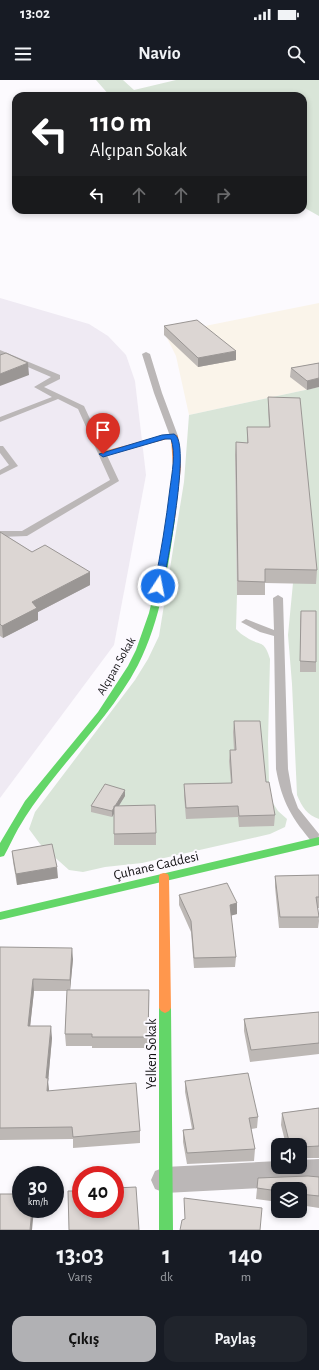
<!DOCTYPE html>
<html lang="tr">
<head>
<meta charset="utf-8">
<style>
  body { margin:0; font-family:"Alegreya Sans",sans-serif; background:#20242c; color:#f1f3f6; height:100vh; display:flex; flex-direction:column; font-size:15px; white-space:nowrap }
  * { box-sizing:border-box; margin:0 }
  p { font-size:13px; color:#9ea1a6 }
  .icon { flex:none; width:22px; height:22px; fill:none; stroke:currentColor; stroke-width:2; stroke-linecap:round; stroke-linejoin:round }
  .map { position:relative; height:1150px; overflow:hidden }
  .side { display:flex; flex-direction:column; background:#171b24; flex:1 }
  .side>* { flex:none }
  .guide { position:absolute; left:12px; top:12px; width:295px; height:122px; border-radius:12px; box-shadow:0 2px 6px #0003; background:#202124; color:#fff; overflow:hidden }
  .controls { position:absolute; left:271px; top:1058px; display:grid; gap:8px }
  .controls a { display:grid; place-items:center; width:36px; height:36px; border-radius:8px; background:#171b24; box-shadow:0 2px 6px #0003; font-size:20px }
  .speed { position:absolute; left:12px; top:1086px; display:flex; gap:8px; font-size:20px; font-weight:700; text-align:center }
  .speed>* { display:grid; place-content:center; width:52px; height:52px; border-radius:50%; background:#171b24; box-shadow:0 2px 6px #0003; line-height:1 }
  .speed small { font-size:10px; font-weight:400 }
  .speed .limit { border:6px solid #d22; background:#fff; color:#111 }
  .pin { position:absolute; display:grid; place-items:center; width:34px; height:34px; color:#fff; margin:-41px -17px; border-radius:50% 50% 50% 0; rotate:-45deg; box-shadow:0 0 4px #0007 }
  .pin .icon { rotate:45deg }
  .me { position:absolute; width:44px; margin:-22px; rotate:11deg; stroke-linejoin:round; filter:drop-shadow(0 0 3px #0008) }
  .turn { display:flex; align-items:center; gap:14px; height:84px; padding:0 12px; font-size:18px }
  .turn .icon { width:52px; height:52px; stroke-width:2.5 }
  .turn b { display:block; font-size:28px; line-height:34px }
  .lanes { display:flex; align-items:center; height:38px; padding:0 12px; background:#0003; justify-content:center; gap:20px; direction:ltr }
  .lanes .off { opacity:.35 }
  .eta { display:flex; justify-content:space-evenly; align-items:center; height:68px; text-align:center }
  .eta b { font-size:24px; font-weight:700; line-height:28px }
  .cta { display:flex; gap:8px; margin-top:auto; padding:8px 12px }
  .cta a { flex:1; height:46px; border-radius:12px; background:#b1b1b4; color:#111; font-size:16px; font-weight:700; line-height:46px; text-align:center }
  .cta a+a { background:#20242c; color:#f1f3f6 }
  .status { display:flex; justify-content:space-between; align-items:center; height:28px; padding:0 20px; background:#171b24; direction:ltr }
  .status svg { height:11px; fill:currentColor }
  header { display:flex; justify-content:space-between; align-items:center; height:52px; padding:0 12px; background:#171b24; font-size:18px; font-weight:700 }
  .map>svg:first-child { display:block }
</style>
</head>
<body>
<div class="status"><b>13:02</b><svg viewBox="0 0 49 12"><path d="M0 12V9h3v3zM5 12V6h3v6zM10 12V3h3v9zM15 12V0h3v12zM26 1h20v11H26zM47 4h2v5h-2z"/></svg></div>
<header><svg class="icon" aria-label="menu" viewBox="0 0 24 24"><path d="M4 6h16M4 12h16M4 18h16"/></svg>Navio<svg class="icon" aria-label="search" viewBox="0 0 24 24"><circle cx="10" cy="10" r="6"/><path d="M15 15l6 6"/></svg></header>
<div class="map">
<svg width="319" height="1150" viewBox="0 0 319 1150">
  <rect width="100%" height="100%" fill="#fcfafe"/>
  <path fill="#faf4ea" d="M319,223V307L189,335L176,276L165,254Z"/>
  <path fill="#efeaf3" d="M0,218L89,244L108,256L126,275L135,301L146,395L114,565L0,718Z"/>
  <path fill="#d9e5d8" d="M96,0H123L134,10L176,0H319V136L303,127V16H110Z
    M319,307V739C307,735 302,727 297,715L292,604L288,555L293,503H316L269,360L247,375H235L237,515L236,549C239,552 242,555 246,557C260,567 264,558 270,579L268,662L269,703L271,720L278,731L287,739L285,747L270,754L142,783L105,787L83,792L69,790L40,764L29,749L35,732L135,600L148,579L159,556L184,402L189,335Z"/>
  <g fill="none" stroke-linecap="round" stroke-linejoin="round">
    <path fill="#bbb7b7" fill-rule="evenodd" d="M0,270L60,295V299L44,307L84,326L119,401L27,456L0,457V451H22L110,400L78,329L58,319L0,342V337L52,317L34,307L51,297L0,275Z
      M146,272L150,274L162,313L178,356L177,358H171L170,356L154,313L142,274Z
      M0,366H3L18,386L0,395V390L9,385L0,373Z
      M278,515L283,518L288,689L292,712L298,728L319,754L318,765L314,764C292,739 282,722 276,689L274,556L260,552L241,542L246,539L274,550L273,518Z"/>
    <path fill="#bbb7b7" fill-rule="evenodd" d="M319,1079V1105L165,1113L155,1109L151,1100L155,1091L165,1087L278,1081V1087H300V1080Z"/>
    <path fill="#63d668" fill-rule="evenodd" d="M168,437H174L175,439C168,488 161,540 138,585C115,629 79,665 49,704C38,718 27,733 18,749C13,758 9,767 4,776L0,777V763L25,721L98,632L128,586L136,570L149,533L158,495Z
      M319,757V765L0,840V832Z
      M165,923L169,925L171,928L173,1150H159V928L161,925Z"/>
    <path fill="#ff974d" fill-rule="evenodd" d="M174,354L178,356L181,387L175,439L171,441L167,439L173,387L171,358L103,376L99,374L100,372L163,356Z
      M164,793L168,794L169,797L171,928L169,931L165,933L161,931L159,928V797L160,794Z"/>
  </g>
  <path fill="#bdb8b5" d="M164,246L236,280L198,287L164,255Z
    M319,283L307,310L290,297L291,288Z
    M268,317L317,490L316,504L265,503V515H237L235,375L236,362L247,363V347H269L268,329Z
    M0,452L32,472L90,492V505L38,532V540L3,558L0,556Z
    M301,531L316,582V592H300V541Z
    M234,641L266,702L275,735L274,746L239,747L238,737L186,739L184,715V704L231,703L229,681L230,670H234L233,652Z
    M125,716L118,726L156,753V765H114V733L112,737L91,732V726Z
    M12,771L58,798L17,805L13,782Z
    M319,795V828H318L319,841L318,848H279L275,807V796Z
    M179,815L237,823V834L231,835L236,877L235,887L194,888L191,852L179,825Z
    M0,867L73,879L70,910H149L148,968H92V966H66L65,954L67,911H34L30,946L52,958L48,1002L49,1011L140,1051V1063L73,1068V1059L0,1060Z
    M319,932V974L250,982L244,951V939Z
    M185,1001L258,1037L257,1048L251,1049L255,1069L254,1081L187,1084L183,1062V1050L192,1049L185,1012Z
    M319,1028V1078H300V1065H286L281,1045L282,1033Z
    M319,1097V1128L300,1125V1109H278V1122L256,1119L258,1098Z"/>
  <path fill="#9a9694" d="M236,271V280L198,287V278Z
    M28,283L29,295L0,306V294Z
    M319,298V307L307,310V301Z
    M90,492V505L38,532V540L3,558L2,546L32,522Z
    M125,710V716L112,737V731Z
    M57,787L58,798L17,805L16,794Z
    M237,823V834L230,836V825Z
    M72,868L73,879L70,911V900Z
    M33,899L34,911L29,957L28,946Z
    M51,946L52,958L48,1002L49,1010L48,1022L46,998Z
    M32,1129H34L32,1150H30Z"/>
  <path fill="#dcd6d3" stroke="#9a9694" d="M197,240L236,271L198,278L164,246Z
    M6,273L28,283L0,294V275Z
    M319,283V298L307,301L291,288Z
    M268,317L300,318L317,490L265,489V502L238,501L236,362L248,363L247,347H270Z
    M0,452L32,472L45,465L90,492L32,522L37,528L2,546L0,544Z
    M301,531H316V582L300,581Z
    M234,641H260L266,702H269L275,735L239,736L238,726L186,728L184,704L232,703L230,670H236Z
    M105,704L125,710L112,731L91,726Z
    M155,725L156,753L114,754V726Z
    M52,764L57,787L16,794L12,771Z
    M319,795V817H316L319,837H280L275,796Z
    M227,803L237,823L230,825L236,877L194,878L191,841L179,815Z
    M0,867L72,868L70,900L33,899L28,946H51L46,998H48L47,1011L136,1003L140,1051L73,1057L72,1047L0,1048Z
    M67,910H149L148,957H92V954H65Z
    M319,932V963L251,970L244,939Z
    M248,993L258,1037L249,1038L255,1069L187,1073L183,1050L194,1049L185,1001Z
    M319,1028V1066L301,1067L300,1070V1065H290L282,1033Z
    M308,1096L319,1097V1116L300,1114V1109H278V1111L257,1108L258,1098Z
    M136,1107L139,1150H69L68,1111H81V1129H115V1108Z
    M0,1114H21V1129H32L30,1150H0Z
    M184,1118L262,1128L260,1150H180L182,1140L185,1139Z"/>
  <path fill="#1a73e8" stroke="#114b97" d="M174,354C192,361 166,487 163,506L158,509L154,506C161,473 166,441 170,408C172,393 176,373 171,359H165L103,377L99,374L162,355Z"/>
  <g text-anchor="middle" stroke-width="4" stroke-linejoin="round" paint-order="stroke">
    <g font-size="12" fill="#100f11" stroke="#fcf9ff">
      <text transform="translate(116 586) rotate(-60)" y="4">Alçıpan Sokak</text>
    </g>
    <g font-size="14" fill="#100f11" stroke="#fcf9ff">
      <text transform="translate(156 785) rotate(-13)" y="5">Çuhane Caddesi</text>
      <text transform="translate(151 974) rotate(-90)" y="5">Yelken Sokak</text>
    </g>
  </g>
</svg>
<div class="controls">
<a><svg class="icon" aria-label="sound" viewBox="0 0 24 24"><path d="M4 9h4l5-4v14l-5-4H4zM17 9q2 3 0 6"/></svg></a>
<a><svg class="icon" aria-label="layers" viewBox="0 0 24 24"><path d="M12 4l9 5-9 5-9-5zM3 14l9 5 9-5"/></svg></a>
</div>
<div class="speed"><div>30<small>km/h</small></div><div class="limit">40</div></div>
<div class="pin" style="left:103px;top:374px;background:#d93025"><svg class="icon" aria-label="arrive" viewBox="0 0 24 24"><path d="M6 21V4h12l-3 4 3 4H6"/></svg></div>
<svg class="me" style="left:158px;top:506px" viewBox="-20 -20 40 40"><circle r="17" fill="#1a73e8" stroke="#fff" stroke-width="3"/><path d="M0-11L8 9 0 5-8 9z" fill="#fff"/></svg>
<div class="guide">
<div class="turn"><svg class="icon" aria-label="left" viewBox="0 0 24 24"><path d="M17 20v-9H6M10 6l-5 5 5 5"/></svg><div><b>110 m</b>Alçıpan Sokak</div></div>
<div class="lanes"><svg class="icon" aria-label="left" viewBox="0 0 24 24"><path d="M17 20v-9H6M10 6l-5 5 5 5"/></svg><svg class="icon off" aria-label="ahead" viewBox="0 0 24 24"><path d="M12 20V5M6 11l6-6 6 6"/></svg><svg class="icon off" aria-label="ahead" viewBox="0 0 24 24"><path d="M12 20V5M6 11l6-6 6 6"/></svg><svg class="icon off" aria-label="right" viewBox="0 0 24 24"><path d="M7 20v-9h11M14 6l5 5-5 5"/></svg></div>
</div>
</div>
<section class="side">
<div class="eta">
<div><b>13:03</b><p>Varış</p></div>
<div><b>1</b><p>dk</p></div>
<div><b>140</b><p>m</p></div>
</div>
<div class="cta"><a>Çıkış</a><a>Paylaş</a></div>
</section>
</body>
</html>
